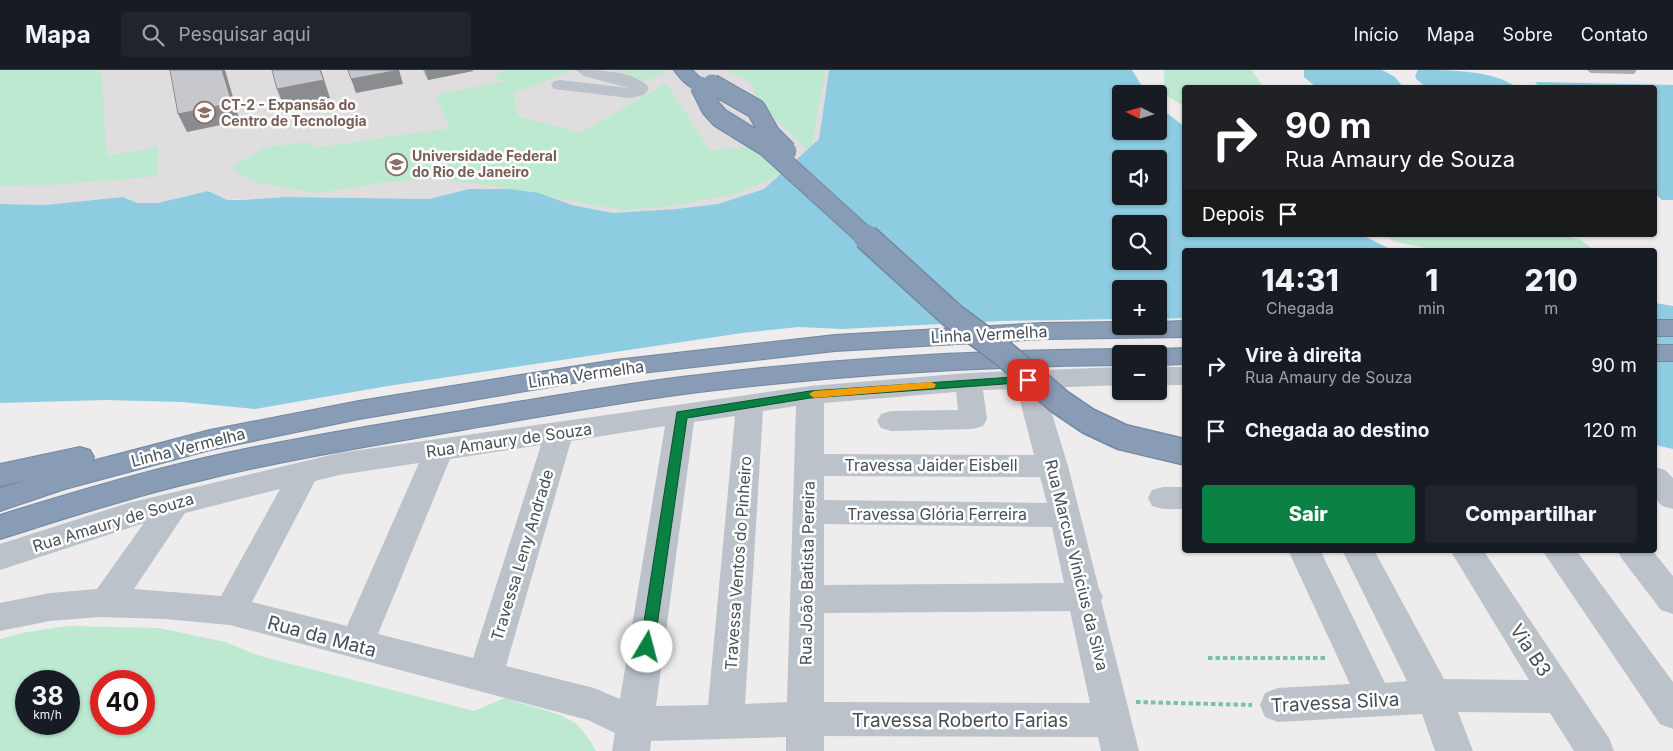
<!DOCTYPE html>
<html lang="pt">
<head>
<meta charset="utf-8">
<style>
  body { margin:0; font-family:Inter,sans-serif; background:#20242c; color:#f1f3f6; height:100vh; display:flex; flex-direction:column; font-size:19px; white-space:nowrap }
  * { box-sizing:border-box; margin:0 }
  p { font-size:16px; color:#9ea1a6 }
  .icon { flex:none; width:28px; height:28px; fill:none; stroke:currentColor; stroke-width:2; stroke-linecap:round; stroke-linejoin:round }
  .map { position:relative; flex:1; overflow:hidden }
  .side { position:absolute; left:1182px; top:178px; width:475px; height:305px; display:flex; flex-direction:column; background:#171b24; border-radius:5px; box-shadow:0 1px 4px #0004 }
  .side>* { flex:none }
  .banner { position:absolute; left:1182px; top:15px; width:475px; height:152px; border-radius:5px; box-shadow:0 1px 4px #0004; background:#202124; color:#fff; overflow:hidden }
  .needle { width:32px; rotate:275deg }
  .controls { position:absolute; left:1112px; top:15px; display:grid; gap:10px }
  .controls a { display:grid; place-items:center; width:55px; height:55px; border-radius:5px; background:#171b24; box-shadow:0 1px 4px #0004; font-size:25px }
  .speed { position:absolute; left:15px; top:600px; display:flex; gap:10px; font-size:25px; font-weight:700; text-align:center }
  .speed>* { display:grid; place-content:center; width:65px; height:65px; border-radius:50%; background:#171b24; box-shadow:0 1px 4px #0004; line-height:1 }
  .speed small { font-size:12px; font-weight:400 }
  .speed .limit { border:8px solid #d22; background:#fff; color:#111 }
  .pin { position:absolute; display:grid; place-items:center; width:42px; height:42px; color:#fff; margin:-21px; border-radius:10px; box-shadow:0 2px 8px #0006 }
  .me { position:absolute; width:55px; margin:-28px; rotate:8deg; stroke-linejoin:round; filter:drop-shadow(0 0 4px #0008) }
  .turn { display:flex; align-items:center; gap:18px; height:105px; padding:0 20px; font-size:22px }
  .turn .icon { width:65px; height:65px; stroke-width:2.5 }
  .turn b { display:block; font-size:35px; line-height:42px }
  .then { display:flex; align-items:center; height:48px; padding:0 20px; background:#0003; gap:10px; font-size:19px }
  .eta { display:flex; justify-content:space-evenly; align-items:center; height:85px; text-align:center }
  .eta b { font-size:30px; font-weight:800; line-height:35px }
  .primary-button { display:flex; gap:10px; margin-top:auto; padding:10px 20px }
  .primary-button a { flex:1; height:58px; border-radius:5px; background:#0b8043; color:#fff; font-size:20px; font-weight:800; line-height:58px; text-align:center }
  .primary-button a+a { background:#20242c; color:#f1f3f6 }
  ul { padding:0; list-style:none }
  li { display:flex; align-items:center; gap:15px; height:65px; padding:0 20px }
  li div { flex:1 }
  li b { display:block; font-size:19px }
  li em { font-style:normal }
  header { display:flex; align-items:center; gap:30px; box-sizing:border-box; height:70px; padding:0 25px; background:#171b24; border-bottom:1px solid #363941 }
  header strong { font-size:24px }
  nav { display:flex; gap:28px; margin-inline-start:auto; font-size:18px }
  .search { width:350px; height:45px; background:#20242c; display:flex; align-items:center; gap:12px; box-sizing:border-box; padding:0 18px; border-radius:5px; color:#9ea1a6; font-size:19px }
  .map>svg:first-child { display:block }
</style>
</head>
<body>
<header>
<strong>Mapa</strong>
<div class="search"><svg class="icon" aria-label="search" viewBox="0 0 24 24"><circle cx="10" cy="10" r="6"/><path d="M15 15l6 6"/></svg>Pesquisar aqui</div>
<nav><a>Início</a><a>Mapa</a><a>Sobre</a><a>Contato</a></nav>
</header>
<div class="map">
<svg width="1673" height="681" viewBox="0 0 1673 681">
  <rect width="100%" height="100%" fill="#eeecec"/>
  <path fill="#dfdddd" d="M0,0H829L819,69L764,119L718,134L676,139L613,143L572,135L539,123L509,119H469L429,129L286,127L227,130L208,121L158,133H137L123,127L45,135L0,134Z"/>
  <path fill="#bde9d0" fill-rule="evenodd" d="M0,0H101L107,86L158,77L157,106L67,114L0,116Z
    M503,0H575L514,23L517,46L581,63L666,13L710,81L751,76L788,101L740,123L672,136L623,140L487,115L438,109L397,111L316,123L253,112L230,98L266,77L308,72L314,78L450,58L435,25L510,10L494,9Z
    M613,0H669L670,1L644,11Z
    M726,0H826L810,82L760,34L750,12Z
    M1164,0H1252L1263,17L1185,18V37L1164,24Z
    M1384,165H1561L1581,170L1593,180H1438L1395,172Z
    M67,556L159,558L225,572L260,586L474,641L505,628L560,645L577,654L591,672L596,681H0V569L22,563ZM26,611H69V654H26ZM101,611H144V654H101Z"/>
  <path fill="#8ecce1" fill-rule="evenodd" d="M829,0H1132L1147,24H1121V61H1159V37L1185,57V165H1362L1392,180H1185V248L1159,249V219H1121V249L1001,251L842,259L798,257L742,263L388,316L255,339L182,332L106,330L0,333V134L45,135L123,127L137,133H158L208,121L227,130H239L286,127L429,129L469,119H509L539,123L572,135L613,143L676,139L718,134L764,119L819,69ZM1121,89H1159V126H1121ZM1121,154H1159V191H1121Z
    M1304,0H1382L1395,7L1403,17H1316L1304,7Z
    M1418,0C1449,0 1493,0 1516,17H1426L1417,10L1415,6Z
    M1535,12L1673,15V130H1662L1655,123V18H1540Z
    M1655,233L1673,236V379L1655,375Z"/>
  <g fill="none" stroke-linecap="round" stroke-linejoin="round">
    <defs>
      <path id="highway" d="M674,0H692L709,16L706,20C693,23 681,10 674,0Z
        M1655,250H1673V266H1655Z
        M1185,251V267L1043,269L835,281L615,306L359,349L210,380L65,419L0,441V418L27,410L0,416V394L80,377L90,380L94,387L92,391L210,360L359,331L615,290L835,265L1043,253L1121,252V256H1159V252Z
        M1655,275H1673V291H1655Z
        M1185,278V294L1159,295V284H1148L1150,281L1159,279Z
        M1121,279L1130,281L1132,284H1121V295C980,296 839,305 699,322C627,331 556,344 484,356C390,373 296,387 203,410C134,426 67,448 0,469V445C67,424 135,404 204,388C296,367 391,353 485,337C556,326 627,313 699,305C839,288 980,280 1121,279Z"/>
    </defs>
    <use href="#highway" stroke="#7387a2" stroke-width="2"/>
    <path stroke="#79c3a2" stroke-width="4" stroke-dasharray="4.5 3" stroke-linecap="butt" d="M1208,588H1327
      M1136,632L1252,635"/>
    <path fill="#bbc2ca" fill-rule="evenodd" d="M576,0C595,0 636,0 649,18L644,25L630,28L554,19L551,15L554,11L560,10L629,18L584,6Z
      M1121,297V315L1044,318L1068,396L1099,519L1103,527L1101,530L1139,681H1101L1098,667L824,666V681H786V667L651,671L650,681H612L615,663L588,650L230,555L165,549L100,547L50,551L0,561V533L50,523L97,519L144,453L0,500V474L128,433L339,383L810,316L968,303ZM1017,319L1034,385L824,384V333L956,322L958,340L891,341L881,344L877,351L881,358L891,361L973,359L983,356L987,349L983,320ZM796,336L787,632L745,634L763,341ZM735,346L708,635L656,636L694,352ZM665,356L620,629L594,618L506,596L571,371ZM541,375L473,588L378,564L450,389ZM419,393L347,556L252,532L315,411L339,405ZM824,406L1040,407L1047,433L824,430ZM280,419L221,526L134,519L185,443ZM824,454L1052,457L1064,513L824,515ZM1070,541L1090,633L824,632V543Z
      M1159,297H1185V315H1159Z
      M1655,397L1665,400L1673,408V439L1662,436L1655,428Z
      M1163,417H1185V439H1163L1152,436L1148,428L1152,420Z
      M1288,480H1320L1385,613L1407,611L1342,480H1374L1444,609L1529,610L1450,480H1483L1609,668L1614,681H1574L1550,643L1458,642L1473,681H1435L1422,644L1278,652L1265,647L1260,635L1265,623L1278,618L1350,614Z
      M1542,480H1576L1673,612V659L1660,654Z
      M1617,480H1652L1673,506V544L1661,540L1622,489Z"/>
    <use href="#highway" fill="#889cb6" fill-rule="evenodd"/>
    <defs>
      <path id="highway-bridge-far1" d="M712,14L756,39L770,64L787,81
        M700,16L711,38L720,48L767,77L868,169"/>
      <path id="highway-bridge" d="M866,167L954,247L1003,283L1060,332L1088,351L1122,367L1185,382"/>
    </defs>
    <use href="#highway-bridge-far1" stroke="#7387a2" stroke-width="21" stroke-linecap="butt"/>
    <use href="#highway-bridge" stroke="#7387a2" stroke-width="28" stroke-linecap="butt"/>
    <use href="#highway-bridge-far1" stroke="#889cb6" stroke-width="19"/>
    <use href="#highway-bridge" stroke="#889cb6" stroke-width="25"/>
  </g>
  <path fill="#abacb1" d="M423,0H473V1L428,10Z
    M1587,0H1637L1634,4L1591,3Z"/>
  <path fill="#8b8c90" d="M222,0H225L240,51L187,62L178,44Z
    M321,0L330,28L284,37L277,19Z
    M399,0L403,14L356,23L351,9Z
    M425,0H473V1L428,10Z"/>
  <path fill="#c7c8ce" stroke="#8b8c90" d="M170,0H222L232,33L178,44Z
    M272,0H320L324,10L277,19Z
    M348,0H399L351,9Z"/>
  <path fill="#0b8043" stroke="#07532c" d="M1028,306L1032,307L1033,310L1032,312L810,328L687,348L654,577L652,581L647,583L642,581L640,577L677,342L810,321Z"/>
  <path fill="#f59e0b" d="M930,312L934,313L936,315L934,318L814,328L809,324L814,321Z"/>
  <defs>
    <symbol id="university-ring" viewBox="-11 -11 22 22"><circle r="9.5" fill="#fff" stroke="#8d6e63" stroke-width="1.5"/><path d="M0-5L7-2L0 1L-7-2ZM-4 1L0 2.5L4 1V4Q0 6-4 4Z" fill="#8d6e63"/></symbol>
  </defs>
  <g fill-rule="evenodd">
    <use href="#university-ring" x="192" y="30" width="25" height="25"/>
    <use href="#university-ring" x="384" y="82" width="25" height="25"/>
  </g>
  <g text-anchor="middle" stroke-width="5" stroke-linejoin="round" paint-order="stroke">
    <g font-size="14" font-weight="bold" fill="#785e54" stroke="#fff" text-anchor="start">
      <text x="221" y="40">CT-2 - Expansão do<tspan x="221" dy="16">Centro de Tecnologia</tspan></text>
      <text x="412" y="91">Universidade Federal<tspan x="412" dy="16">do Rio de Janeiro</tspan></text>
    </g>
    <g font-size="16" fill="#464e57" stroke="#fff">
      <text transform="translate(989 264) rotate(-3)" y="6">Linha Vermelha</text>
      <text transform="translate(586 304) rotate(-8)" y="6">Linha Vermelha</text>
      <text transform="translate(509 370) rotate(-8)" y="6">Rua Amaury de Souza</text>
      <text transform="translate(188 377) rotate(-14)" y="6">Linha Vermelha</text>
      <text x="931" y="401">Travessa Jaider Eisbell</text>
      <text x="937" y="450">Travessa Glória Ferreira</text>
      <text transform="translate(113 452) rotate(-17)" y="6">Rua Amaury de Souza</text>
      <text transform="translate(522 485) rotate(-73)" y="6">Travessa Leny Andrade</text>
      <text transform="translate(738 493) rotate(-86)" y="6">Travessa Ventos do Pinheiro</text>
      <text transform="translate(1077 495) rotate(76)" y="6">Rua Marcus Vinícius da Silva</text>
      <text transform="translate(807 503) rotate(-89)" y="6">Rua João Batista Pereira</text>
    </g>
    <g font-size="19" fill="#464e57" stroke="#fff">
      <text transform="translate(322 566) rotate(15)" y="7">Rua da Mata</text>
      <text transform="translate(1531 580) rotate(57)" y="7">Via B3</text>
      <text transform="translate(1335 632) rotate(-3)" y="7">Travessa Silva</text>
      <text x="960" y="657">Travessa Roberto Farias</text>
    </g>
  </g>
</svg>
<div class="controls">
<a><svg class="needle" viewBox="-14 -14 28 28"><path d="M0-13l5 13h-10z" fill="#e53935"/><path d="M0 13l5-13h-10z" fill="#9ea1a6"/></svg></a>
<a><svg class="icon" aria-label="sound" viewBox="0 0 24 24"><path d="M4 9h4l5-4v14l-5-4H4zM17 9q2 3 0 6"/></svg></a>
<a><svg class="icon" aria-label="search" viewBox="0 0 24 24"><circle cx="10" cy="10" r="6"/><path d="M15 15l6 6"/></svg></a>
<a>+</a>
<a>−</a>
</div>
<div class="speed"><div>38<small>km/h</small></div><div class="limit">40</div></div>
<div class="pin" style="left:1028px;top:310px;background:#d93025"><svg class="icon" aria-label="arrive" viewBox="0 0 24 24"><path d="M6 21V4h12l-3 4 3 4H6"/></svg></div>
<svg class="me" style="left:647px;top:577px" viewBox="-20 -20 40 40"><circle r="19" fill="#fff"/><path d="M0-13L10 11 0 6-10 11z" fill="#0b8043"/></svg>
<div class="banner">
<div class="turn"><svg class="icon" aria-label="right" viewBox="0 0 24 24"><path d="M7 20v-9h11M14 6l5 5-5 5"/></svg><div><b>90 m</b>Rua Amaury de Souza</div></div>
<div class="then">Depois<svg class="icon" aria-label="arrive" viewBox="0 0 24 24"><path d="M6 21V4h12l-3 4 3 4H6"/></svg></div>
</div>
<section class="side">
<div class="eta">
<div><b>14:31</b><p>Chegada</p></div>
<div><b>1</b><p>min</p></div>
<div><b>210</b><p>m</p></div>
</div>
<ul>
<li><svg class="icon" aria-label="right" viewBox="0 0 24 24"><path d="M7 20v-9h11M14 6l5 5-5 5"/></svg><div><b>Vire à direita</b><p>Rua Amaury de Souza</p></div><em>90 m</em></li>
<li><svg class="icon" aria-label="arrive" viewBox="0 0 24 24"><path d="M6 21V4h12l-3 4 3 4H6"/></svg><div><b>Chegada ao destino</b></div><em>120 m</em></li>
</ul>
<div class="primary-button"><a>Sair</a><a>Compartilhar</a></div>
</section>
</div>
</body>
</html>
